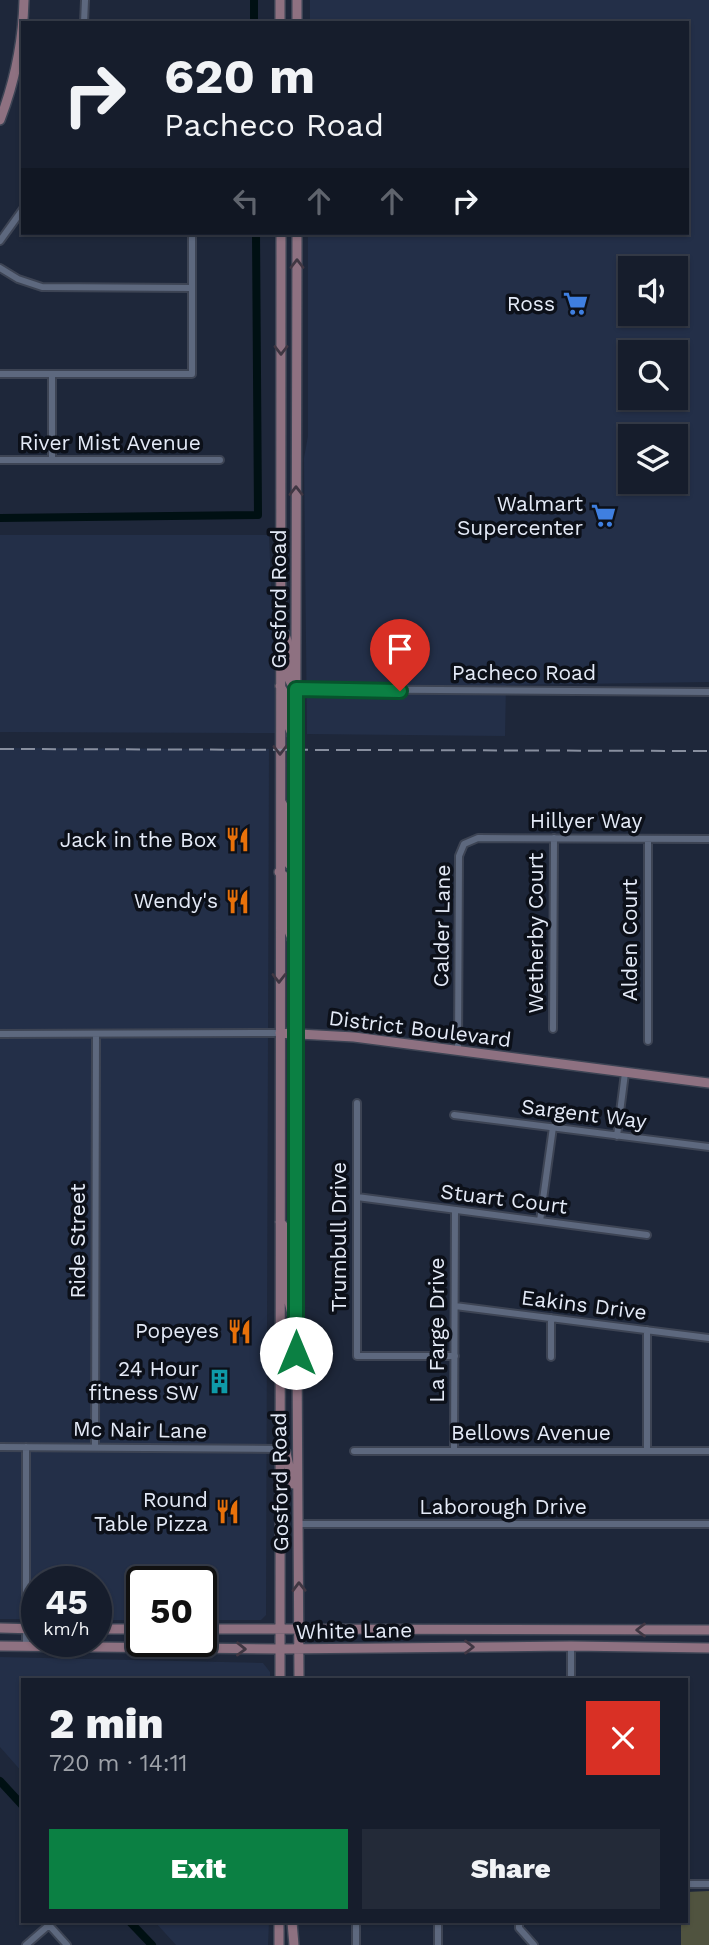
<!DOCTYPE html>
<html lang="en">
<head>
<meta charset="utf-8">
<style>
  body { margin:0; font-family:"Work Sans",sans-serif; background:#232a38; color:#f1f3f6; height:100vh; display:flex; flex-direction:column; font-size:26px; white-space:nowrap }
  * { box-sizing:border-box; margin:0 }
  p { font-size:23px; color:#9ea2a9 }
  .icon { flex:none; width:38px; height:38px; fill:none; stroke:currentColor; stroke-width:2; stroke-linecap:round; stroke-linejoin:round }
  .map { position:relative; flex:1; overflow:hidden }
  .sheet { position:absolute; left:21px; top:1678px; width:667px; height:245px; display:flex; flex-direction:column; background:#161d2c; border-radius:0px; box-shadow:0 2px 5px #0004,0 0 0 2px #353b48 }
  .sheet>* { flex:none }
  .guide { position:absolute; left:21px; top:21px; width:668px; height:214px; border-radius:0px; box-shadow:0 2px 5px #0004,0 0 0 2px #353b48; background:#161d2c; color:#f1f3f6; overflow:hidden }
  .fabs { position:absolute; left:618px; top:256px; display:grid; gap:14px }
  .fabs a { display:grid; place-items:center; width:70px; height:70px; border-radius:0px; background:#161d2c; box-shadow:0 2px 5px #0004,0 0 0 2px #353b48; font-size:35px }
  .speed { position:absolute; left:21px; top:1566px; display:flex; gap:14px; font-size:35px; font-weight:700; text-align:center }
  .speed>* { display:grid; place-content:center; width:91px; height:91px; border-radius:50%; background:#161d2c; box-shadow:0 2px 5px #0004,0 0 0 2px #353b48; line-height:1 }
  .speed small { font-size:18px; font-weight:400 }
  .speed .limit { border:4px solid #111; border-radius:10px; background:#fff; color:#111 }
  .pin { position:absolute; display:grid; place-items:center; width:60px; height:60px; color:#fff; margin:-72px -30px; border-radius:50% 50% 50% 0; rotate:-45deg; box-shadow:0 0 7px #0007 }
  .pin .icon { rotate:45deg }
  .me { position:absolute; width:77px; margin:-38px; rotate:0deg; stroke-linejoin:round; filter:drop-shadow(0 0 5px #0008) }
  .turn { display:flex; align-items:center; gap:24px; height:147px; padding:0 28px; font-size:32px }
  .turn .icon { width:91px; height:91px; stroke-width:2.5 }
  .turn b { display:block; font-size:49px; line-height:60px }
  .lanes { display:flex; align-items:center; height:66px; padding:0 28px; background:#0003; justify-content:center; gap:35px; direction:ltr }
  .lanes .off { opacity:.35 }
  .round { display:grid; place-items:center; flex:none; width:74px; height:74px; border-radius:0px; background:#232a38 }
  .summary { display:flex; align-items:center; justify-content:space-between; height:119px; padding:0 28px }
  h1 { font-size:42px; font-weight:800; line-height:52px }
  .primary-button { display:flex; gap:14px; margin-top:auto; padding:14px 28px }
  .primary-button a { flex:1; height:80px; border-radius:0px; background:#0b8043; color:#fff; font-size:28px; font-weight:800; line-height:80px; text-align:center }
  .primary-button a+a { background:#232a38; color:#f1f3f6 }
  .map>svg:first-child { display:block }
</style>
</head>
<body>
<div class="map">
<svg width="709" height="1945" viewBox="0 0 709 1945">
  <rect width="100%" height="100%" fill="#1e273a"/>
  <path fill="#232f48" fill-rule="evenodd" d="M310,0H709V682L506,685L505,736L307,734L304,458L308,436V233H688V23H310ZM630,268H676V313H630ZM630,352H676V397H630ZM630,436H676V481H630Z
    M0,535H269L277,733L0,732Z
    M0,748L269,749L266,1615L261,1620H201V1582H142V1620H96V1582H37V1619H0Z
    M0,1657L263,1663L270,1672V1680H23V1773L0,1747Z
    M155,1922H269L268,1945H176Z"/>
  <path fill="#50533f" d="M709,1891V1945H681V1922H686V1892Z"/>
  <g fill="none" stroke-linecap="round" stroke-linejoin="round">
    <path stroke="#001013" stroke-width="8" d="M254,0V23
      M0,518L258,515L256,233
      M0,1781L23,1806
      M130,1922L152,1945"/>
    <defs>
      <path id="street" d="M84,23L85,0
        M0,241L23,209
        M0,268L18,279L42,287L192,288
        M0,374H192V233
        M52,374V460
        M0,460H220
        M296,689L709,692
        M553,1029L554,838
        M0,1034L280,1033
        M648,1041V839
        M458,1051L459,856L464,844L478,838L709,839
        M357,1103V1356H455
        M454,1115L709,1147
        M617,1136L625,1073
        M357,1197L647,1235
        M540,1221L553,1127
        M455,1306L709,1338
        M551,1357V1318
        M0,1447L280,1449
        M95,1447L96,1034
        M354,1451H709
        M454,1451L455,1210
        M647,1451V1330
        M298,1524H709
        M26,1646V1447
        M571,1646V1680
        M686,1884H709
        M519,1922V1928L534,1945
        M26,1945L49,1925L67,1945
        M356,1945V1922
        M438,1945V1922"/>
      <path id="secondary" d="M280,0V23
        M297,23V0
        M0,120C15,81 23,41 24,0
        M297,233L295,1033L299,1680
        M283,631C285,635 287,638 287,642C291,659 282,677 296,689
        M280,686L286,696L288,724L294,739
        M281,802L289,816V864L296,870
        M279,872L285,877L288,884V929L294,943
        M280,1033L354,1037L709,1083
        M280,1222L287,1230L288,1298L292,1314
        M280,1449L286,1453L293,1484
        M0,1628L37,1629
        M96,1629H142
        M201,1629L709,1630
        M0,1646L280,1649L571,1646L709,1648
        M280,1680L281,233
        M292,1922L294,1945
        M279,1945V1922"/>
    </defs>
    <use href="#street" stroke="#3d4454" stroke-width="10"/>
    <use href="#secondary" stroke="#3d4454" stroke-width="12"/>
    <use href="#street" stroke="#5d687e" stroke-width="6"/>
    <use href="#secondary" stroke="#8e7181" stroke-width="9"/>
    <path stroke="#888f9f" stroke-width="2" stroke-dasharray="14 7" stroke-linecap="butt" d="M0,749L709,751"/>
  </g>
  <defs><path id="oneway-chevron" d="M-2-3.5L2.5 0L-2 3.5" fill="none" stroke-width="1.6" stroke-linecap="round" stroke-linejoin="round" transform="scale(1.75)"/></defs>
  <g stroke="#403743">
    <use href="#oneway-chevron" transform="translate(297 264) rotate(-90)"/>
    <use href="#oneway-chevron" transform="translate(281 350) rotate(90)"/>
    <use href="#oneway-chevron" transform="translate(296 491) rotate(-90)"/>
    <use href="#oneway-chevron" transform="translate(280 750) rotate(90)"/>
    <use href="#oneway-chevron" transform="translate(279 978) rotate(90)"/>
    <use href="#oneway-chevron" transform="translate(299 1587) rotate(-91)"/>
    <use href="#oneway-chevron" transform="translate(641 1630) rotate(-180)"/>
    <use href="#oneway-chevron" transform="translate(469 1647)"/>
    <use href="#oneway-chevron" transform="translate(241 1649) rotate(1)"/>
  </g>
  <g fill="none" stroke-linecap="round" stroke-linejoin="round">
    <defs>
      <path id="route" d="M296,1353V689L400,691"/>
    </defs>
    <use href="#route" stroke="#07532c" stroke-width="18"/>
    <use href="#route" stroke="#0b8043" stroke-width="12"/>
  </g>
  <defs>
    <symbol id="supermarket-bare" viewBox="-9 -9 18 18"><path d="M-6-5.5h2.5l.6 2H6L4.5 2H-2.5L-4.4-4H-6ZM-1.5 3.2a1.3 1.3 0 1 0 .1 0ZM3 3.2a1.3 1.3 0 1 0 .1 0Z" fill="#3f7fe0" stroke="#0c1019" stroke-width="2.5" paint-order="stroke"/></symbol>
    <symbol id="restaurant-bare" viewBox="-9 -9 18 18"><path d="M-5-6h1v4h1v-4h1v4h1v-4h1v5L-1.5 .5V6h-2V.5L-5-1ZM5-6V6H3V1.5H1.5Q1.5-4 5-6Z" fill="#e8710a" stroke="#0c1019" stroke-width="2.5" paint-order="stroke"/></symbol>
    <symbol id="building-bare" viewBox="-9 -9 18 18"><path d="M-4-6H4V6H1V3H-1V6H-4ZM-2.5-4.3h1.7v1.8h-1.7ZM.8-4.3h1.7v1.8H.8ZM-2.5-1h1.7V.8h-1.7ZM.8-1h1.7V.8H.8Z" fill="#0f9aa8" stroke="#0c1019" stroke-width="2.5" paint-order="stroke"/></symbol>
  </defs>
  <g fill-rule="evenodd">
    <use href="#supermarket-bare" x="558" y="286" width="35" height="35"/>
    <use href="#supermarket-bare" x="586" y="498" width="35" height="35"/>
    <use href="#restaurant-bare" x="220" y="822" width="35" height="35"/>
    <use href="#restaurant-bare" x="220" y="884" width="35" height="35"/>
    <use href="#restaurant-bare" x="222" y="1314" width="35" height="35"/>
    <use href="#building-bare" x="202" y="1364" width="35" height="35"/>
    <use href="#restaurant-bare" x="210" y="1494" width="35" height="35"/>
  </g>
  <g text-anchor="middle" stroke-width="7" stroke-linejoin="round" paint-order="stroke">
    <g font-size="21" fill="#e4eaf7" stroke="#0c1019" text-anchor="end">
      <text x="555" y="311">Ross</text>
      <text x="583" y="511">Walmart<tspan x="583" dy="24">Supercenter</tspan></text>
      <text x="217" y="847">Jack in the Box</text>
      <text x="218" y="908">Wendy's</text>
      <text x="219" y="1338">Popeyes</text>
      <text x="199" y="1376">24 Hour<tspan x="199" dy="24">fitness SW</tspan></text>
      <text x="208" y="1507">Round<tspan x="208" dy="24">Table Pizza</tspan></text>
    </g>
    <g font-size="21" fill="#e4eaf7" stroke="#0c1019">
      <text x="110" y="450">River Mist Avenue</text>
      <text transform="translate(279 599) rotate(-90)" y="7">Gosford Road</text>
      <text x="524" y="680">Pacheco Road</text>
      <text x="586" y="828">Hillyer Way</text>
      <text transform="translate(442 926) rotate(-89)" y="7">Calder Lane</text>
      <text transform="translate(536 933) rotate(-90)" y="7">Wetherby Court</text>
      <text transform="translate(630 940) rotate(-90)" y="7">Alden Court</text>
      <text transform="translate(420 1029) rotate(7)" y="7">District Boulevard</text>
      <text transform="translate(584 1114) rotate(7)" y="7">Sargent Way</text>
      <text transform="translate(504 1199) rotate(7)" y="7">Stuart Court</text>
      <text transform="translate(339 1237) rotate(-90)" y="7">Trumbull Drive</text>
      <text transform="translate(78 1241) rotate(-90)" y="7">Ride Street</text>
      <text transform="translate(584 1305) rotate(7)" y="7">Eakins Drive</text>
      <text transform="translate(437 1330) rotate(-90)" y="7">La Farge Drive</text>
      <text transform="translate(140 1430) rotate(1)" y="7">Mc Nair Lane</text>
      <text x="531" y="1440">Bellows Avenue</text>
      <text transform="translate(280 1482) rotate(-91)" y="7">Gosford Road</text>
      <text x="503" y="1514">Laborough Drive</text>
      <text transform="translate(354 1631) rotate(-1)" y="7">White Lane</text>
    </g>
  </g>
</svg>
<div class="fabs">
<a><svg class="icon" aria-label="sound" viewBox="0 0 24 24"><path d="M4 9h4l5-4v14l-5-4H4zM17 9q2 3 0 6"/></svg></a>
<a><svg class="icon" aria-label="search" viewBox="0 0 24 24"><circle cx="10" cy="10" r="6"/><path d="M15 15l6 6"/></svg></a>
<a><svg class="icon" aria-label="layers" viewBox="0 0 24 24"><path d="M12 4l9 5-9 5-9-5zM3 14l9 5 9-5"/></svg></a>
</div>
<div class="speed"><div>45<small>km/h</small></div><div class="limit">50</div></div>
<div class="pin" style="left:400px;top:691px;background:#d93025"><svg class="icon" aria-label="arrive" viewBox="0 0 24 24"><path d="M6 21V4h12l-3 4 3 4H6"/></svg></div>
<svg class="me" style="left:296px;top:1353px" viewBox="-20 -20 40 40"><circle r="19" fill="#fff"/><path d="M0-13L10 11 0 6-10 11z" fill="#0b8043"/></svg>
<div class="guide">
<div class="turn"><svg class="icon" aria-label="right" viewBox="0 0 24 24"><path d="M7 20v-9h11M14 6l5 5-5 5"/></svg><div><b>620 m</b>Pacheco Road</div></div>
<div class="lanes"><svg class="icon off" aria-label="left" viewBox="0 0 24 24"><path d="M17 20v-9H6M10 6l-5 5 5 5"/></svg><svg class="icon off" aria-label="ahead" viewBox="0 0 24 24"><path d="M12 20V5M6 11l6-6 6 6"/></svg><svg class="icon off" aria-label="ahead" viewBox="0 0 24 24"><path d="M12 20V5M6 11l6-6 6 6"/></svg><svg class="icon" aria-label="right" viewBox="0 0 24 24"><path d="M7 20v-9h11M14 6l5 5-5 5"/></svg></div>
</div>
<section class="sheet">
<div class="summary"><div><h1>2 min</h1><p>720 m · 14:11</p></div><a class="round" style="background:#d93025;color:#fff"><svg class="icon" aria-label="close" viewBox="0 0 24 24"><path d="M6 6l12 12M18 6L6 18"/></svg></a></div>
<div class="primary-button"><a>Exit</a><a>Share</a></div>
</section>
</div>
</body>
</html>
